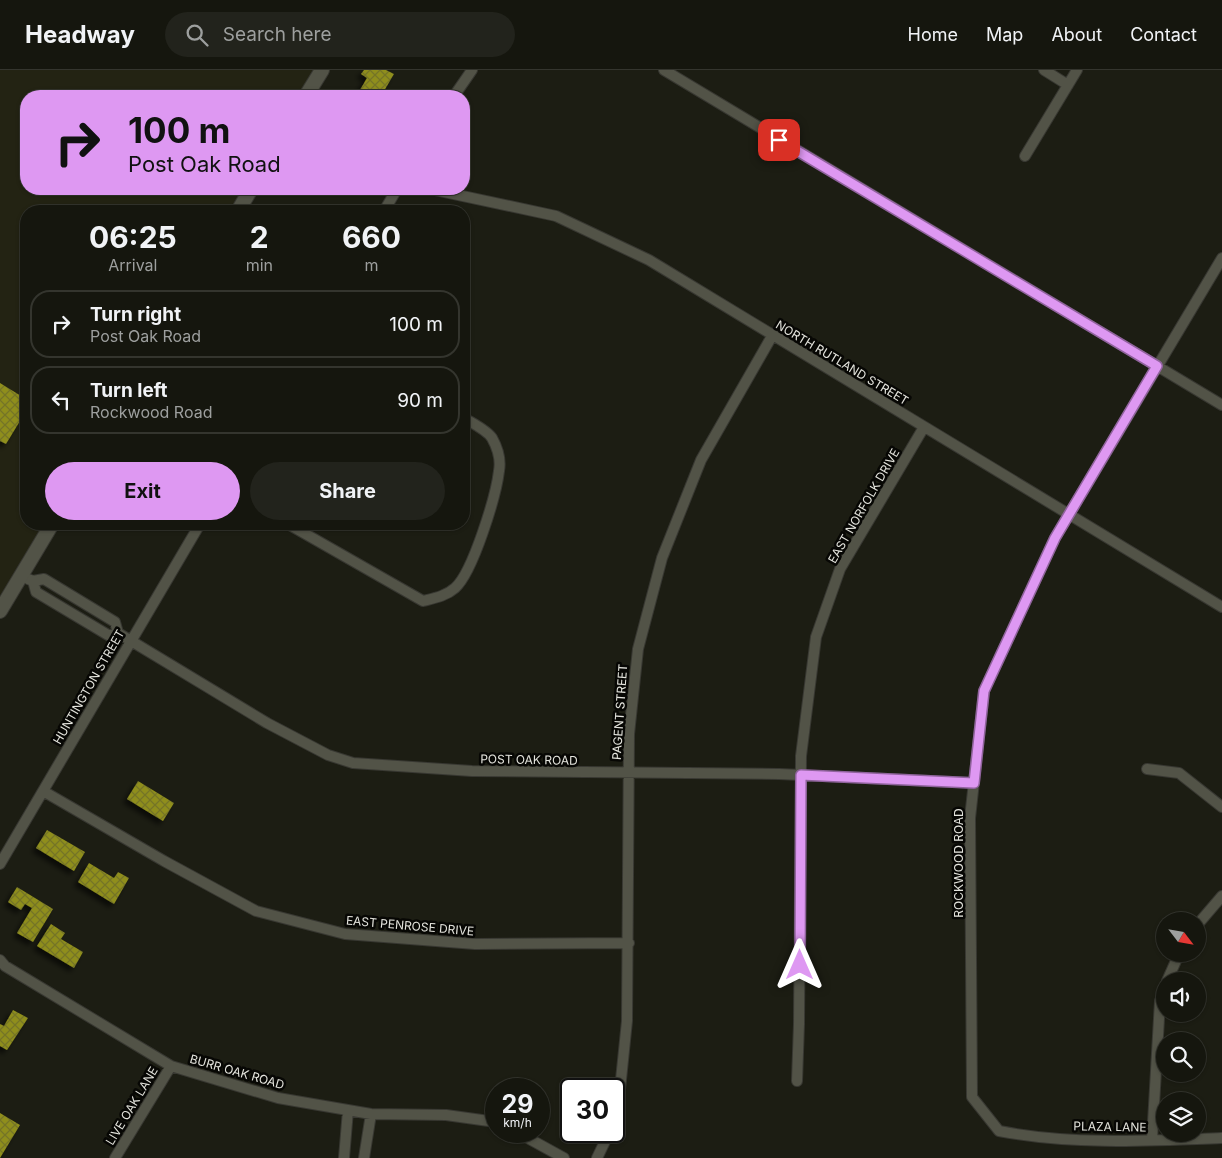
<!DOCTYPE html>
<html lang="en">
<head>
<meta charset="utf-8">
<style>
  body { margin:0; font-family:Inter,sans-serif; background:#22231c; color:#f1f3f6; height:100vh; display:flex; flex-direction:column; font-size:19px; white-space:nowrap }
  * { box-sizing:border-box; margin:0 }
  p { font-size:16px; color:#9d9f9e }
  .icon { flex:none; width:28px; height:28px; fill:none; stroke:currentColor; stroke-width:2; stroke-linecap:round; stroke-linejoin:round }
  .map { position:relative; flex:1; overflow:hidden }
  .panel { position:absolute; left:20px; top:135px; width:450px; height:325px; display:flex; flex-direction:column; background:#15160e; border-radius:20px; box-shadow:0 1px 4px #0004,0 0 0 1px #34352e }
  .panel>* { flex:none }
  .top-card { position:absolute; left:20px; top:20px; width:450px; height:105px; border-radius:20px; box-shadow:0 1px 4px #0004,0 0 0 1px #34352e; background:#de98f2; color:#111; overflow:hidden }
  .needle { width:32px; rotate:121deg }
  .controls { position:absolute; left:1156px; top:842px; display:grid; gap:10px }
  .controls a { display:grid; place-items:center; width:50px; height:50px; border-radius:50%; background:#15160e; box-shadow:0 1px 4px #0004,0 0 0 1px #34352e; font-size:25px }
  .speed { position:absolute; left:485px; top:1008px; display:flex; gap:10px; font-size:25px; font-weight:700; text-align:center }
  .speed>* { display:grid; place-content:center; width:65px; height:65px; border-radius:50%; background:#15160e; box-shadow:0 1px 4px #0004,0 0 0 1px #34352e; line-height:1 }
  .speed small { font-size:12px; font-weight:400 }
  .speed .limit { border:2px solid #111; border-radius:8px; background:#fff; color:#111 }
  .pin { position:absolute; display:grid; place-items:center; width:42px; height:42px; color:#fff; margin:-21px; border-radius:10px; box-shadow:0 2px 8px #0006 }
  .me { position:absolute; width:55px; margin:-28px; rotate:0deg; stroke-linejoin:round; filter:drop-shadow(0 0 4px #0008) }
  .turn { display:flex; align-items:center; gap:18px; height:105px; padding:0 25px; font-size:22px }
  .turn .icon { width:65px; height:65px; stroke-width:2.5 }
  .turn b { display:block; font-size:35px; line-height:42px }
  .eta { display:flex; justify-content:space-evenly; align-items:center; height:85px; text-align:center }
  .eta b { font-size:30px; font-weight:700; line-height:35px }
  .primary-button { display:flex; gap:10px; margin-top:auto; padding:10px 25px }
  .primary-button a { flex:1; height:58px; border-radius:30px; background:#de98f2; color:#111; font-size:20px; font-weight:700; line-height:58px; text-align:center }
  .primary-button a+a { background:#22231c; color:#f1f3f6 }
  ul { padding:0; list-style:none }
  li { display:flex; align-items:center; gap:15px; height:68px; margin:0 10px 8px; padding:0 15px; border:2px solid #34352e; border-radius:20px }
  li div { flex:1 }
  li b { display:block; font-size:19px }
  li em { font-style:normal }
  header { display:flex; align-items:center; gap:30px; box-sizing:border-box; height:70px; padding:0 25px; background:#15160e; border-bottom:1px solid #34352e }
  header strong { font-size:24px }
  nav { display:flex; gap:28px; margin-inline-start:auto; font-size:18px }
  .search { width:350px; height:45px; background:#22231c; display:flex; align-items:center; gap:12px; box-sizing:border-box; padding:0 18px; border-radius:28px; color:#9d9f9e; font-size:19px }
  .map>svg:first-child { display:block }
</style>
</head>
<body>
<header>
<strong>Headway</strong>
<div class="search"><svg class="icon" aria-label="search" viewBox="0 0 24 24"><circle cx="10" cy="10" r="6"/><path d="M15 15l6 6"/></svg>Search here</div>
<nav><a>Home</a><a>Map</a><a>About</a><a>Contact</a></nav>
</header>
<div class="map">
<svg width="1222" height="1088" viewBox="0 0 1222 1088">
  <defs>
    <pattern id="building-cross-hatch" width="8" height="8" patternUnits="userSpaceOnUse" patternTransform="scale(1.25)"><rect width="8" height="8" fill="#8f8e1a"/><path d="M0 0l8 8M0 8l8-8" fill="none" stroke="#757428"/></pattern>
    <filter id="shadow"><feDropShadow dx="-4" dy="4" stdDeviation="2.5" flood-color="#0009"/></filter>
  </defs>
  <rect width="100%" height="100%" fill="#1c1d13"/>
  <path fill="#232313" d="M0,0H322L306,26H26V119H251L238,141H26V454H52L0,541Z"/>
  <path fill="url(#building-cross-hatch)" filter="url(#shadow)" d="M364,0H386L394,4L381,26H362L364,22L360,20L367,8L361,4Z
    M0,313L26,329V341L6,374L0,371Z
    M138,711L174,733L163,751L127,729Z
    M47,760L85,782L74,801L36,778Z
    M89,793L114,808L118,802L129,808L114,834L78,812Z
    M17,817L53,839L33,872L17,863L32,838L25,834L21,840L8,832Z
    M51,854L65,863L61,869L83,882L74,898L37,876Z
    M13,940L28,948L7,980L0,976V954L4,956Z
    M0,1043L20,1055L0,1088Z"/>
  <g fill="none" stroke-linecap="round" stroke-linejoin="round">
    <defs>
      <path id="street" d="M664,0L1222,335
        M1044,0L1068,15
        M454,26L472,0
        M1025,86L1077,0
        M430,119L556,146L649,190L1222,537
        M384,141L397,119
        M1222,188L1055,468L984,621L970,748L972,1027L999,1061C1071,1075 1148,1071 1222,1068
        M288,454L423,531C435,528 446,526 455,518C473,502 496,426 499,401C501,390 497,377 492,368C487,360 472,353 464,348
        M28,509L33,511L44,509L115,552L118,563
        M33,511L36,522L108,565L118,563L267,653L328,685L353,693L472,701L779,704L974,713
        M1147,699L1179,703L1222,737
        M43,721L164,791L256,841L345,864L475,874L629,873
        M0,794L200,454
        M1198,854L1222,826
        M0,890L5,896L171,996L278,1028L371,1044L446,1045L496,1052
        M1167,911L1179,884
        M797,1011L799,954L801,686L816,567L840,499L924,357
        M614,1047L619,1029L627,951L629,664L638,579L662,488L701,390L772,266
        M515,1061L564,1088
        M1152,1070L1160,931L1165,917
        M115,1088L171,996
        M344,1088L348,1040
        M364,1088L371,1044
        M597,1088L610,1061"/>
      <path id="secondary" d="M306,26L322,0
        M238,141L251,119
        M0,541L52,454"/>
    </defs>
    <use href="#street" stroke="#383832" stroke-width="12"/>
    <use href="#secondary" stroke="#383832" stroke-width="16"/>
    <use href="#street" stroke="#525347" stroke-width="10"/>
    <use href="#secondary" stroke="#525347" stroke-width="14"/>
  </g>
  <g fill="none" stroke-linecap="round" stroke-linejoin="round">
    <defs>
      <path id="route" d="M779,70L1157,296L1055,468L984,621L974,713L801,705L800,895"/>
    </defs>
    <use href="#route" stroke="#90639d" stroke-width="12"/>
    <use href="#route" stroke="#de98f2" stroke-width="9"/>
  </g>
  <g text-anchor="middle" stroke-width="5" stroke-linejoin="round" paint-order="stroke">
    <g font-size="12" fill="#e5e5de" stroke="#070704">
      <text transform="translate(842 293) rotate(31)" y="4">NORTH RUTLAND STREET</text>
      <text transform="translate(864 436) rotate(-60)" y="4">EAST NORFOLK DRIVE</text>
      <text transform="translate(89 617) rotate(-60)" y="4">HUNTINGTON STREET</text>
      <text transform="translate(620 642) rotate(-86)" y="4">PAGENT STREET</text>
      <text transform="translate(529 690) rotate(1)" y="4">POST OAK ROAD</text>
      <text transform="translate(959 793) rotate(-90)" y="4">ROCKWOOD ROAD</text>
      <text transform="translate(410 856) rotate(5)" y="4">EAST PENROSE DRIVE</text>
      <text transform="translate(237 1002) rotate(16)" y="4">BURR OAK ROAD</text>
      <text transform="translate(132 1036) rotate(-59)" y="4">LIVE OAK LANE</text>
      <text transform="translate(1110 1057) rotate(1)" y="4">PLAZA LANE</text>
    </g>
  </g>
</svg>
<div class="controls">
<a><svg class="needle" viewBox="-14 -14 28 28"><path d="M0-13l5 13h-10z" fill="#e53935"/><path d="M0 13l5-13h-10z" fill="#9d9f9e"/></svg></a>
<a><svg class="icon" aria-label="sound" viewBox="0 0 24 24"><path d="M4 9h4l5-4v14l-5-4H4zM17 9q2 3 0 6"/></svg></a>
<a><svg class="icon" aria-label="search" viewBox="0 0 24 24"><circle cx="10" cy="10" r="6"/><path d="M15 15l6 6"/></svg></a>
<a><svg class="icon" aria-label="layers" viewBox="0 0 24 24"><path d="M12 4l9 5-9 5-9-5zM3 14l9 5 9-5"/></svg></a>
</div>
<div class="speed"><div>29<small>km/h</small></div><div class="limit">30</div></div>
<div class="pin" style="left:779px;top:70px;background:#d93025"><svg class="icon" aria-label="arrive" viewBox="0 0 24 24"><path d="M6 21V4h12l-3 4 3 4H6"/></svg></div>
<svg class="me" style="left:800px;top:895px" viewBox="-20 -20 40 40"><path d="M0-17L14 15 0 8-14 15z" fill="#de98f2" stroke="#fff" stroke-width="4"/></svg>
<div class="top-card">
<div class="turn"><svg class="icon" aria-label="right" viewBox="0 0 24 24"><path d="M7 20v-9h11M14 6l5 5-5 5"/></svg><div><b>100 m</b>Post Oak Road</div></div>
</div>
<section class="panel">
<div class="eta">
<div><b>06:25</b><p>Arrival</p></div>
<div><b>2</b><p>min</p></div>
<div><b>660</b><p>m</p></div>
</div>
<ul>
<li><svg class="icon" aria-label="right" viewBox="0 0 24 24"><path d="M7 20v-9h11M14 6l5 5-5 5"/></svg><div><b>Turn right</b><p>Post Oak Road</p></div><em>100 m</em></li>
<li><svg class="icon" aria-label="left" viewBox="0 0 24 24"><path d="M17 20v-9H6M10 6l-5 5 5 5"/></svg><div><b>Turn left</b><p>Rockwood Road</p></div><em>90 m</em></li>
</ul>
<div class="primary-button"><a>Exit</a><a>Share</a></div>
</section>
</div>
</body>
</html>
